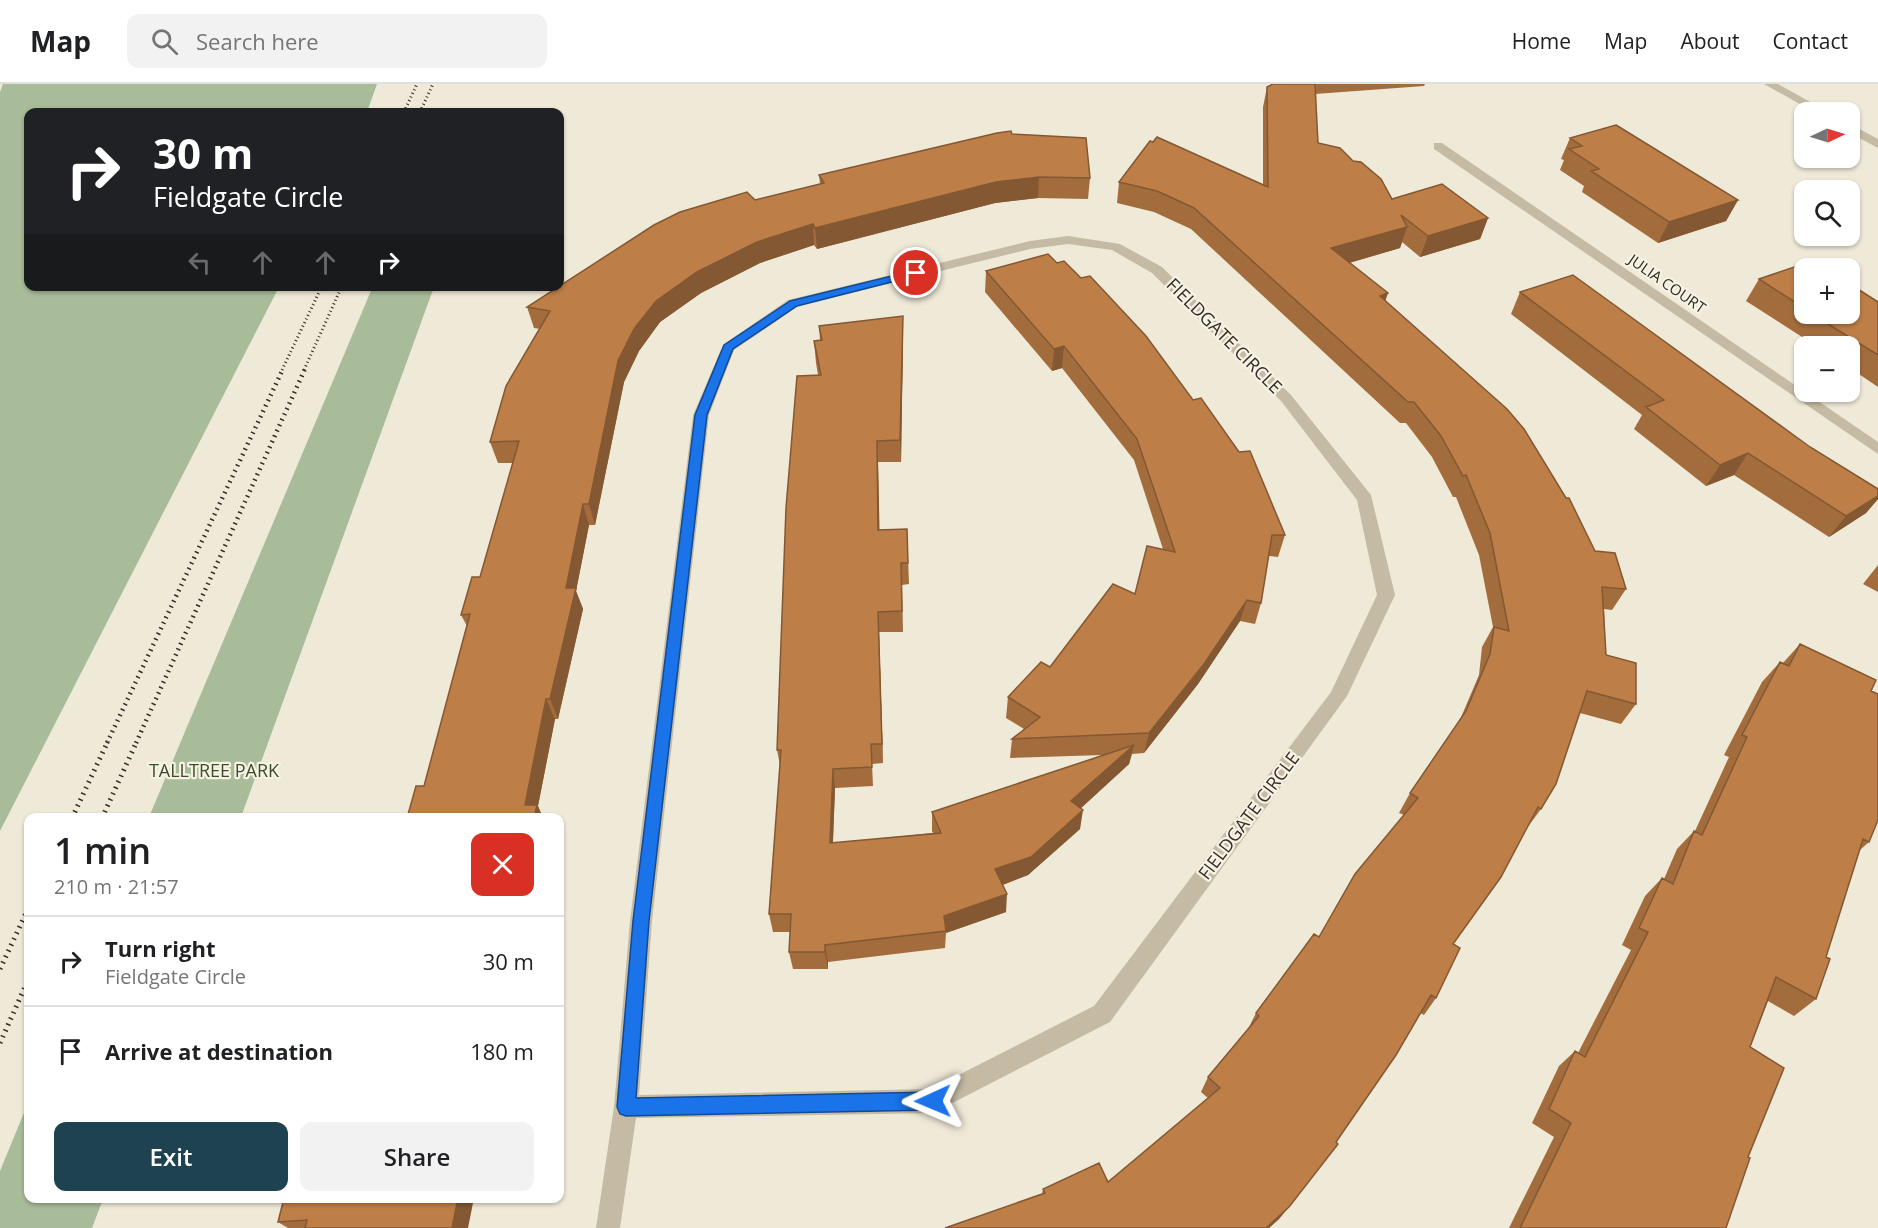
<!DOCTYPE html>
<html lang="en">
<head>
<meta charset="utf-8">
<style>
  body { margin:0; font-family:"Open Sans",sans-serif; background:#f2f2f2; color:#202124; height:100vh; display:flex; flex-direction:column; font-size:22px; white-space:nowrap }
  * { box-sizing:border-box; margin:0 }
  p { font-size:20px; color:#757577 }
  .icon { flex:none; width:33px; height:33px; fill:none; stroke:currentColor; stroke-width:2; stroke-linecap:round; stroke-linejoin:round }
  .map { position:relative; flex:1; overflow:hidden }
  .drawer { position:absolute; left:24px; top:729px; width:540px; height:390px; display:flex; flex-direction:column; background:#fff; border-radius:12px; box-shadow:0 2px 4px #0004 }
  .drawer>* { flex:none }
  .guide { position:absolute; left:24px; top:24px; width:540px; height:183px; border-radius:12px; box-shadow:0 2px 4px #0004; background:#202124; color:#fff; overflow:hidden }
  .needle { width:39px; rotate:86deg }
  .tools { position:absolute; left:1794px; top:18px; display:grid; gap:12px }
  .tools a { display:grid; place-items:center; width:66px; height:66px; border-radius:12px; background:#fff; box-shadow:0 2px 4px #0004; font-size:30px }
  .pin { position:absolute; display:grid; place-items:center; width:51px; height:51px; color:#fff; margin:-26px; border:3px solid #fff; border-radius:50%; box-shadow:0 2px 6px #0007 }
  .me { position:absolute; width:66px; margin:-33px; rotate:269deg; stroke-linejoin:round; filter:drop-shadow(0 0 4px #0008) }
  .turn { display:flex; align-items:center; gap:21px; height:126px; padding:0 30px; font-size:27px }
  .turn .icon { width:78px; height:78px; stroke-width:2.5 }
  .turn b { display:block; font-size:42px; line-height:51px }
  .lanes { display:flex; align-items:center; height:57px; padding:0 30px; background:#0003; justify-content:center; gap:30px; direction:ltr }
  .lanes .off { opacity:.35 }
  .round { display:grid; place-items:center; flex:none; width:63px; height:63px; border-radius:12px; background:#f2f2f2 }
  .overview { display:flex; align-items:center; justify-content:space-between; height:102px; padding:0 30px }
  h1 { font-size:36px; font-weight:600; line-height:45px }
  .button { display:flex; gap:12px; margin-top:auto; padding:12px 30px }
  .button a { flex:1; height:69px; border-radius:12px; background:#1f4250; color:#fff; font-size:24px; font-weight:600; line-height:69px; text-align:center }
  .button a+a { background:#f2f2f2; color:#202124 }
  ul { padding:0; list-style:none }
  li { display:flex; align-items:center; gap:18px; height:90px; padding:0 30px; border-top:2px solid #e0e0e0 }
  li div { flex:1 }
  li b { display:block; font-size:22px }
  li em { font-style:normal }
  header { display:flex; align-items:center; gap:36px; box-sizing:border-box; height:84px; padding:0 30px; background:#fff; border-bottom:2px solid #e0e0e0 }
  header strong { font-size:28px }
  nav { display:flex; gap:33px; margin-inline-start:auto; font-size:21px }
  .search { width:420px; height:54px; background:#f2f2f2; display:flex; align-items:center; gap:15px; box-sizing:border-box; padding:0 21px; border-radius:12px; color:#757577; font-size:22px }
  .map>svg:first-child { display:block }
</style>
</head>
<body>
<header>
<strong>Map</strong>
<div class="search"><svg class="icon" aria-label="search" viewBox="0 0 24 24"><circle cx="10" cy="10" r="6"/><path d="M15 15l6 6"/></svg>Search here</div>
<nav><a>Home</a><a>Map</a><a>About</a><a>Contact</a></nav>
</header>
<div class="map">
<svg width="1878" height="1144" viewBox="0 0 1878 1144">
  <rect width="100%" height="100%" fill="#efe9d8"/>
  <path fill="#a9bc99" d="M3,0H377L367,28H28V202L279,203L0,747V8Z
    M373,202L434,203L241,733H149Z
    M28,1019V1114L103,1115L92,1144H0V1087Z"/>
  <g fill="none" stroke-linecap="round" stroke-linejoin="round">
    <path fill="#c5bba5" fill-rule="evenodd" d="M1764,0H1778L1828,28H1814Z
      M1850,40L1878,55V64L1850,49Z
      M1434,59H1442L1878,358V370L1434,65Z
      M1068,152L1120,160L1162,183L1291,311L1371,411L1395,511L1347,612L1110,938L933,1029L636,1034L620,1144H596L614,1023L630,837L693,331L723,261L788,216L1030,157ZM1068,160L1112,166L1152,189L1281,317L1357,416L1377,511L1331,608L1094,922L931,1005L639,1011L652,837L709,331L734,266L798,222L1030,165Z"/>
    <path stroke="#322c26" stroke-width="3" stroke-dasharray="1 3" stroke-linecap="butt" d="M404,28L417,0
      M420,28L433,0
      M282,286L322,202
      M304,286L342,202"/>
    <path stroke="#322c26" stroke-width="4.5" stroke-dasharray="1.5 4.5" stroke-linecap="butt" d="M107,659L283,285
      M136,659L305,285"/>
    <path stroke="#322c26" stroke-width="5" stroke-dasharray="1.5 5" stroke-linecap="butt" d="M72,734L108,657
      M102,734L137,657
      M0,885L28,825
      M0,959L28,896"/>
  </g>
  <path fill="#a36c3d" d="M1273,0H1425L1424,2L1315,10L1318,59L1392,115L1488,134L1480,155L1420,173L1402,158L1400,164L1349,179L1386,217L1595,467L1626,505L1612,526L1604,525L1606,571L1636,620L1621,640L1580,629L1541,725L1527,744L1453,860L1436,914L1424,931L1420,929L1279,1135L1269,1144H945L1042,1110L1043,1105L1108,1098L1208,1014L1201,1008L1208,993L1248,945L1256,929L1319,853L1404,731L1399,729L1410,709L1459,638L1479,591L1482,563L1493,543L1479,471L1456,413H1453L1432,373L1406,339H1400L1191,145L1154,128L1117,119L1119,98L1263,101V23L1267,3Z
    M1012,50L1090,94L1088,115L1038,114L995,119L817,165L814,161L760,179L701,209L660,238L639,267L624,298L595,441H589L576,507L583,525L558,635H555L538,722L543,734H407L424,702L467,542L461,531L480,493L513,379H498L490,358L540,245L534,244L527,223L755,116L820,100L819,91Z
    M1570,54L1738,116L1726,137L1658,159L1582,108L1584,102L1560,86L1564,76L1561,75Z
    M1804,184V230H1850L1878,218V303L1850,284V262H1816L1746,217L1759,195Z
    M986,187L1285,451L1278,473L1269,472L1261,519L1255,540L1240,537L1198,600L1144,669L1132,670L1129,680L1081,724L1080,745L1028,791L1003,801L1006,828L946,849L945,864L828,878V885H793L789,868L790,848H773L769,830L780,681L777,666L818,291L816,279L814,257L820,256L819,242L903,254L901,378H878L879,446L907,445L909,500L902,501L903,548H879L883,679L872,680L873,702L835,704L833,759L933,749L932,747V728L1103,671L1010,674L1012,655L1024,645L1006,634L1008,613L1050,583L1135,510L1163,465L1134,376L1062,284L1052,287L985,208Z
    M1520,208L1810,363L1878,405V415L1866,429L1829,453L1734,391L1706,402L1634,345L1642,331L1511,230Z
    M1878,481V508L1863,500Z
    M1800,560L1871,607L1869,758L1860,766L1826,873L1816,915L1794,932L1768,917L1750,963L1748,1073L1726,1144H1509L1554,1053L1532,1039L1559,982L1575,967L1578,969L1631,866L1622,861L1645,812L1662,794L1664,795L1677,765L1694,747H1695L1729,673L1724,671L1762,598L1780,578L1783,579Z
    M284,1114L468,1144H288L278,1138Z"/>
  <path fill="#845832" d="M1039,93L1038,114L995,119L817,165L815,144L996,98Z
    M1738,116L1726,137L1658,159L1669,138Z
    M1488,134L1480,155L1420,173L1428,152Z
    M813,140L814,161L760,179L701,209L660,238L639,267L624,298L595,441L589,420L618,277L634,245L656,217L697,188L757,158Z
    M1407,143L1400,164L1325,186L1331,164Z
    M1388,209L1381,230L1380,212Z
    M903,232V254L901,378L900,356Z
    M1064,262L1062,284L1052,287L1054,265Z
    M877,357L878,378L880,467L878,446Z
    M1748,369L1734,391L1706,402L1720,381Z
    M1878,412V415L1866,429L1829,453L1846,432Z
    M583,420L589,441L576,507L583,525L558,635L550,615L566,504Z
    M1247,516L1240,537L1198,600L1144,669L1149,649Z
    M878,528L879,548L883,679L882,660Z
    M546,615L555,635L538,722L543,734H531L525,721Z
    M1134,661L1129,680L1068,736L1071,717Z
    M833,685L835,704L832,778L830,759Z
    M1083,726L1080,745L1028,791L994,804L995,785Z
    M1007,810L1006,828L946,849L944,832Z
    M825,861L828,878V885L825,868Z
    M458,1114H474L468,1144H452Z
    M1289,1123L1279,1135L1269,1144H1266Z"/>
  <path fill="#bd7e47" stroke="#845832" stroke-width="1.5" d="M1273,0H1315L1318,59L1340,64L1353,77L1361,78L1381,95L1392,115L1442,100L1488,134L1428,152L1401,131L1407,143L1331,164L1388,209L1380,212L1507,325L1524,345L1566,414H1569L1595,467L1615,469L1626,505L1602,503L1606,571L1636,579V620L1587,607L1556,700L1541,725L1538,723L1501,793L1453,860L1460,864L1436,914L1431,911L1396,971L1336,1058L1338,1060L1289,1123L1266,1144H945L1045,1109L1043,1105L1099,1079L1108,1098L1220,1004L1208,993L1259,932L1256,929L1314,850L1319,853L1355,790L1418,714L1410,709L1466,627L1490,570L1494,543L1509,547L1490,449L1466,391L1463,392L1441,352L1414,318H1408L1194,124L1157,107L1119,98L1150,57L1153,58L1157,53L1268,103L1267,3Z
    M1616,41L1738,116L1669,138L1591,87L1599,85L1569,65L1582,62L1570,54Z
    M1011,47L1012,50L1086,54L1090,94L1039,93L996,98L815,144L813,140L757,158L697,188L656,217L634,245L618,277L589,420H583L566,504H576L550,615H546L525,721H537L534,734H407L416,702H424L470,530L461,531L472,493H480L519,357L490,358L506,302L550,227L527,223L654,141L680,128L747,108L755,116L824,99L819,91L997,49Z
    M1048,170L1057,179L1064,177L1081,194L1090,192L1146,252L1193,316L1201,314L1239,368L1250,367L1285,451H1272L1261,519L1247,516L1204,580L1149,649L1012,655L1040,633L1008,613L1041,578L1050,583L1113,500L1135,510L1147,462L1175,468L1137,355L1064,262L1054,265L986,187Z
    M1812,177L1824,184H1804V224L1759,195Z
    M1573,191L1810,363L1878,405V412L1846,432L1748,369L1720,381L1646,323L1664,316L1520,208Z
    M1850,200L1878,218V271L1812,230H1850Z
    M903,232L900,356L877,357L878,446L907,445L908,479H901L902,527L878,528L882,660H871L872,683L833,685L830,759L941,749L932,728L1134,661L1071,717L1083,726L1031,773L995,785L1007,810L944,832L946,847L825,861V868H789L791,830H769L781,666H777L786,424L797,292L821,291L814,257L822,256L819,242Z
    M1800,560L1876,596L1871,607L1878,610V736L1869,758L1863,755L1826,873L1830,875L1816,915L1776,893L1750,963L1784,984L1748,1073L1750,1074L1726,1144H1520L1571,1039L1549,1025L1575,967L1585,973L1648,848L1639,844L1662,794L1673,800L1694,747L1702,751L1747,653L1742,651L1780,578L1789,582Z
    M284,1114H458L452,1144H305L307,1136L278,1138Z"/>
  <path fill="#1a73e8" stroke="#114b97" stroke-width="1.5" d="M916,186L921,189L919,191L797,222L733,265L707,331L649,837L636,1014L933,1008L939,1011L942,1017L939,1023L933,1026L626,1032L620,1030L617,1023L633,837L695,331L724,261L790,217Z"/>
  <g text-anchor="middle" stroke-width="4.5" stroke-linejoin="round" paint-order="stroke">
    <g font-size="15" fill="#322c26" stroke="#f7f2e3">
      <text transform="translate(1667 200) rotate(35)" y="5">JULIA COURT</text>
    </g>
    <g font-size="18" fill="#322c26" stroke="#f7f2e3">
      <text transform="translate(1224 252) rotate(45)" y="6">FIELDGATE CIRCLE</text>
      <text transform="translate(1249 732) rotate(-53)" y="6">FIELDGATE CIRCLE</text>
    </g>
    <g font-size="18" fill="#3a4e2b" stroke="#f7f2e3">
      <text x="214" y="693">TALLTREE PARK</text>
    </g>
  </g>
</svg>
<div class="tools">
<a><svg class="needle" viewBox="-14 -14 28 28"><path d="M0-13l5 13h-10z" fill="#e53935"/><path d="M0 13l5-13h-10z" fill="#757577"/></svg></a>
<a><svg class="icon" aria-label="search" viewBox="0 0 24 24"><circle cx="10" cy="10" r="6"/><path d="M15 15l6 6"/></svg></a>
<a>+</a>
<a>−</a>
</div>
<div class="pin" style="left:916px;top:189px;background:#d93025"><svg class="icon" aria-label="arrive" viewBox="0 0 24 24"><path d="M6 21V4h12l-3 4 3 4H6"/></svg></div>
<svg class="me" style="left:933px;top:1017px" viewBox="-20 -20 40 40"><path d="M0-17L14 15 0 8-14 15z" fill="#1a73e8" stroke="#fff" stroke-width="4"/></svg>
<div class="guide">
<div class="turn"><svg class="icon" aria-label="right" viewBox="0 0 24 24"><path d="M7 20v-9h11M14 6l5 5-5 5"/></svg><div><b>30 m</b>Fieldgate Circle</div></div>
<div class="lanes"><svg class="icon off" aria-label="left" viewBox="0 0 24 24"><path d="M17 20v-9H6M10 6l-5 5 5 5"/></svg><svg class="icon off" aria-label="ahead" viewBox="0 0 24 24"><path d="M12 20V5M6 11l6-6 6 6"/></svg><svg class="icon off" aria-label="ahead" viewBox="0 0 24 24"><path d="M12 20V5M6 11l6-6 6 6"/></svg><svg class="icon" aria-label="right" viewBox="0 0 24 24"><path d="M7 20v-9h11M14 6l5 5-5 5"/></svg></div>
</div>
<section class="drawer">
<div class="overview"><div><h1>1 min</h1><p>210 m · 21:57</p></div><a class="round" style="background:#d93025;color:#fff"><svg class="icon" aria-label="close" viewBox="0 0 24 24"><path d="M6 6l12 12M18 6L6 18"/></svg></a></div>
<ul>
<li><svg class="icon" aria-label="right" viewBox="0 0 24 24"><path d="M7 20v-9h11M14 6l5 5-5 5"/></svg><div><b>Turn right</b><p>Fieldgate Circle</p></div><em>30 m</em></li>
<li><svg class="icon" aria-label="arrive" viewBox="0 0 24 24"><path d="M6 21V4h12l-3 4 3 4H6"/></svg><div><b>Arrive at destination</b></div><em>180 m</em></li>
</ul>
<div class="button"><a>Exit</a><a>Share</a></div>
</section>
</div>
</body>
</html>
